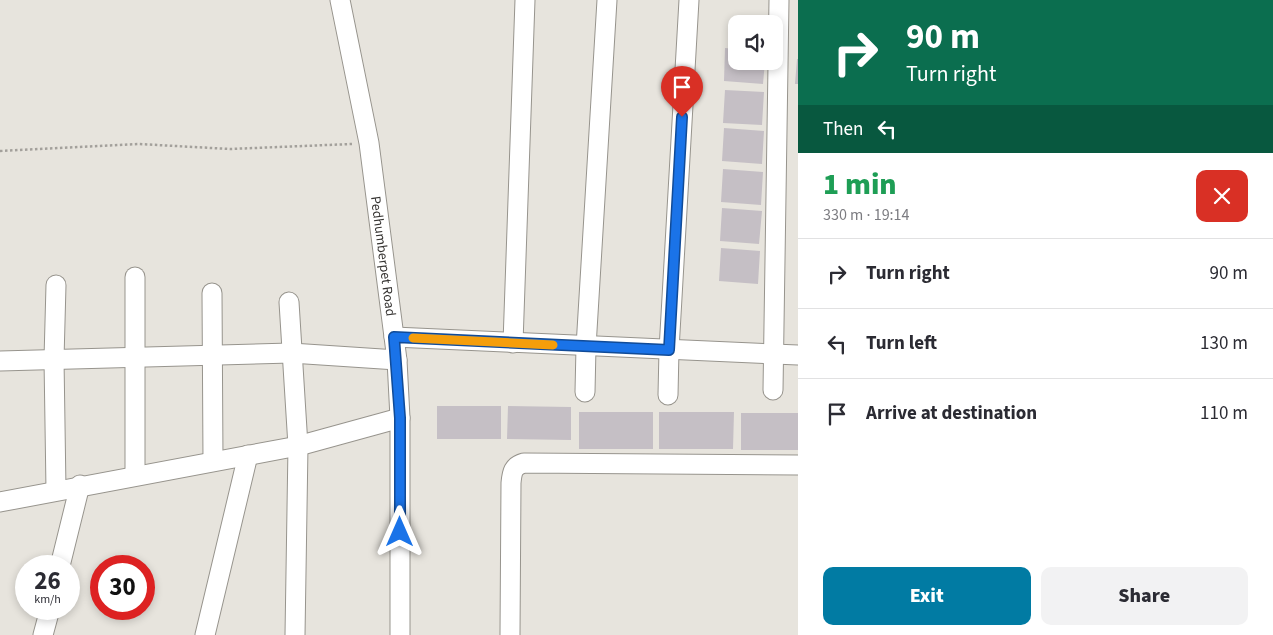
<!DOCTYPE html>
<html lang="en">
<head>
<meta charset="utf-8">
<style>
  body { margin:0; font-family:"Source Sans 3",sans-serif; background:#f2f2f3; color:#2b2b33; height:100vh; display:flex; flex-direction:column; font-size:19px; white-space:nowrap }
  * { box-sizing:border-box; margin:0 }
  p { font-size:16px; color:#7c7c81 }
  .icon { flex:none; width:28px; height:28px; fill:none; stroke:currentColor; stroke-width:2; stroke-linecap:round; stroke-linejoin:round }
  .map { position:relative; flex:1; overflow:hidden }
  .panel { display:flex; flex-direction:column; background:#fff; width:475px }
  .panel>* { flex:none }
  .top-card { background:#0b6e4f; color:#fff; overflow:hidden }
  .tools { position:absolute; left:728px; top:15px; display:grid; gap:10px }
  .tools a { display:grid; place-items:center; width:55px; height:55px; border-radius:10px; background:#fff; box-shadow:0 2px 8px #0003; font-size:25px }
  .speed { position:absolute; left:15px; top:555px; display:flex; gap:10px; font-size:25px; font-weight:700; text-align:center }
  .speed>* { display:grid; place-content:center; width:65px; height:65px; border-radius:50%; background:#fff; box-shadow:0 2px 8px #0003; line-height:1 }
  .speed small { font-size:12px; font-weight:400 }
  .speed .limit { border:8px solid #d22; background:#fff; color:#111 }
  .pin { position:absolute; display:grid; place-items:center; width:42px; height:42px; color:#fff; margin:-51px -21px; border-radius:50% 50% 50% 0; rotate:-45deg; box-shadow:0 0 5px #0007 }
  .pin .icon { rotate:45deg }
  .me { position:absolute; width:55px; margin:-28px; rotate:0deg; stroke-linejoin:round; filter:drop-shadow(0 0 4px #0008) }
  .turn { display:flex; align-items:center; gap:18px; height:105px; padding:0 25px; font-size:22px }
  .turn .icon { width:65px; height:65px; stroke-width:2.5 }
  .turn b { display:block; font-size:35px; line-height:42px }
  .then { display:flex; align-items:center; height:48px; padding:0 25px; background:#0003; gap:10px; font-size:19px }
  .round { display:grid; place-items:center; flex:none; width:52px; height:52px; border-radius:10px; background:#f2f2f3 }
  .summary { display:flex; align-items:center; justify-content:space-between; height:85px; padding:0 25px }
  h1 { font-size:30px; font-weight:800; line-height:38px; color:#1e9e55 }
  .primary-button { display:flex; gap:10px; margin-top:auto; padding:10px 25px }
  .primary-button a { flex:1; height:58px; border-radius:10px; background:#017ba3; color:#fff; font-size:20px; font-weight:800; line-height:58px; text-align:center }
  .primary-button a+a { background:#f2f2f3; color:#2b2b33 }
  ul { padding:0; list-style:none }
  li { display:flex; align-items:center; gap:15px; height:70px; padding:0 25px; border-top:1px solid #e1e1e2 }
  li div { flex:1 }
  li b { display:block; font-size:19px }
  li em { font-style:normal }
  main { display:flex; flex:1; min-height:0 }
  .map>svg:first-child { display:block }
</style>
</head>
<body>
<main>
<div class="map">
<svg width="798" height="635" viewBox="0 0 798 635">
  <rect width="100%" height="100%" fill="#e7e4dd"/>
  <path fill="#c5bfc5" d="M725,48L736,49V61H765L763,84L724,81Z
    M797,59H798V84H795Z
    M725,90L764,92L762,125L723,123Z
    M724,128L764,131L762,164L722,161Z
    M723,169L763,172L761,205L721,202Z
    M722,208L762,211L759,244L720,241Z
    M721,248L760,251L758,284L719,281Z
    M437,406H501V439H437Z
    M508,406L571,407V440L507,439Z
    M579,412H653V449H579Z
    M659,412H734L733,449H659Z
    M741,413H798V450H741Z"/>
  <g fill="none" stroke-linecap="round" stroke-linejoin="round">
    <defs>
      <g id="minor">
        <path id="s1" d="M340,0L369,143L397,360L400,418V635"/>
        <path d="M135,277V475"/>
        <path d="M56,285L54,359L56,490"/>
        <path d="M212,293L213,461"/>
        <path d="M289,302L298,446L295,635"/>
        <path d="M394,337L798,355"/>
        <path d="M513,343L525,0"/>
        <path d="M0,361L291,353L397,360"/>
        <path d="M773,390L779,0"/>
        <path d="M585,392L586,347L607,0"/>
        <path d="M668,395L669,350L689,0"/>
        <path d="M0,502L298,446L400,418"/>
        <path d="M60,566L80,485"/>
        <path d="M43,635L50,609"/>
        <path d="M205,635L248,455"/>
        <path d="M510,635L511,483C512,472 513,466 524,463L798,465"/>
      </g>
    </defs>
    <use href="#minor" stroke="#97948d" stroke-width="21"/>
    <path stroke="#a3a09b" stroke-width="2.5" stroke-dasharray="2.5 2.5" stroke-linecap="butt" d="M0,151L139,144L230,149L352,144"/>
    <use href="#minor" stroke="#fff" stroke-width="19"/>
  </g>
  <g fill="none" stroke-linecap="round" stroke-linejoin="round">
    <defs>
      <path id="route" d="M400,532V418L394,337L669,350L682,117"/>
    </defs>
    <use href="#route" stroke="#114b97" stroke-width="12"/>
    <use href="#route" stroke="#1a73e8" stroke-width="9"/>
    <path stroke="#f59e0b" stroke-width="9" d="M413,338L553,345"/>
  </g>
  <g text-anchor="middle" stroke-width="4.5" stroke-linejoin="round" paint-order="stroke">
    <g font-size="14" fill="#363432" stroke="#fff">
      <text dy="5" stroke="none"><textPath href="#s1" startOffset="260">Pedhumberpet Road</textPath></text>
    </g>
  </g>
</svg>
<div class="tools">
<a><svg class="icon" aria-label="sound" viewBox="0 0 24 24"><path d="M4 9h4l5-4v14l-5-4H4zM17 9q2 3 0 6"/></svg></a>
</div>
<div class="speed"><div>26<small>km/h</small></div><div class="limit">30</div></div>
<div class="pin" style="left:682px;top:117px;background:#d93025"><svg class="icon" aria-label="arrive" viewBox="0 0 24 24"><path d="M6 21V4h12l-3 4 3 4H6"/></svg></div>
<svg class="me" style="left:400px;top:532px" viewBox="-20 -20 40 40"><path d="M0-17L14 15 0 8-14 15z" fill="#1a73e8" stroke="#fff" stroke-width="4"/></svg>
</div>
<section class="panel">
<div class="top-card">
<div class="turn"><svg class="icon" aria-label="right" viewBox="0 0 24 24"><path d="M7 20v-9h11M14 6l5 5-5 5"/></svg><div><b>90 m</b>Turn right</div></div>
<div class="then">Then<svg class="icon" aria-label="left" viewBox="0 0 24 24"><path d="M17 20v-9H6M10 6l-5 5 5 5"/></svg></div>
</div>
<div class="summary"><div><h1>1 min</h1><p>330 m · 19:14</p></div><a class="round" style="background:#d93025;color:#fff"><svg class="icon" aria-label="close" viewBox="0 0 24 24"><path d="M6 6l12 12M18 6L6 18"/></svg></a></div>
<ul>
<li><svg class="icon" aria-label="right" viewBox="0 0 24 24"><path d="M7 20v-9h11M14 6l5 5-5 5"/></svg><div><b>Turn right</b></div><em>90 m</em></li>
<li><svg class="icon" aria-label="left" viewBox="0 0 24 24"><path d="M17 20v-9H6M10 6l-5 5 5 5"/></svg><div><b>Turn left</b></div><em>130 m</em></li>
<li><svg class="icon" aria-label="arrive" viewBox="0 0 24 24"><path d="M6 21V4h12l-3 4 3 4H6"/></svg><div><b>Arrive at destination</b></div><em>110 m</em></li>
</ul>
<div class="primary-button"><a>Exit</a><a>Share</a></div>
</section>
</main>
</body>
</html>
